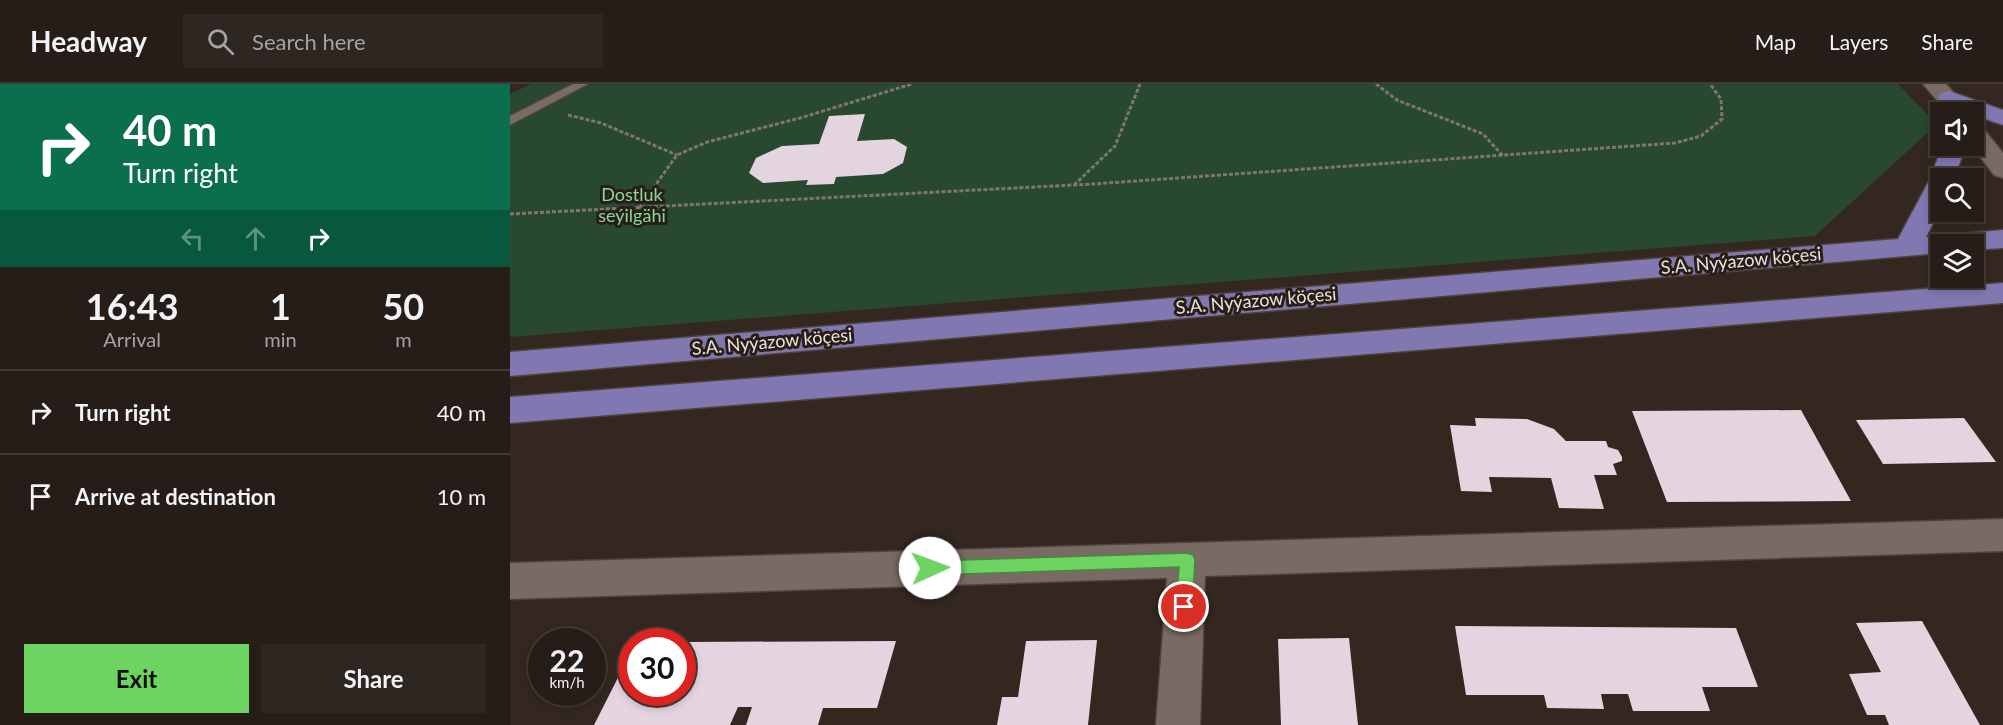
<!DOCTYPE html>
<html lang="en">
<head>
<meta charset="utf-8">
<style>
  body { margin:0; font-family:Lato,sans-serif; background:#2e2621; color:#f1f3f6; height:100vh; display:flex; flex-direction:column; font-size:22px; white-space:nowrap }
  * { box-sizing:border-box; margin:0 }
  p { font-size:20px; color:#a4a2a2 }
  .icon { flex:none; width:33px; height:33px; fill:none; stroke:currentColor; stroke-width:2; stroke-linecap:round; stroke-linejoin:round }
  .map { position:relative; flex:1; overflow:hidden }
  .drawer { display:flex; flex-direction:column; background:#261d18; width:510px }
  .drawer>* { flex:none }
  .hud { background:#0b6e4f; color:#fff; overflow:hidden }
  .tools { position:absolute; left:1420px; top:18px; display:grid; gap:12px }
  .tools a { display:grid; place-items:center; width:54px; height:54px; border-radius:0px; background:#261d18; box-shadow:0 3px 9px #0003,0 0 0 2px #423b37; font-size:30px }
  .speed { position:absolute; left:18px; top:544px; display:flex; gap:12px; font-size:30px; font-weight:700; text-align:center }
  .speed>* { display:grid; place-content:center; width:78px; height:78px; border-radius:50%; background:#261d18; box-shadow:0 3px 9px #0003,0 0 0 2px #423b37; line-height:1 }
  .speed small { font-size:15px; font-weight:400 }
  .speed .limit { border:9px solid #d22; background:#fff; color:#111 }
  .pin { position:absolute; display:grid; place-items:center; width:51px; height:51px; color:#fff; margin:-26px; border:3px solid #fff; border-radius:50%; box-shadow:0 2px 6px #0007 }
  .me { position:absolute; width:66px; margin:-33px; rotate:88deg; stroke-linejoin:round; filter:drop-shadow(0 0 4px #0008) }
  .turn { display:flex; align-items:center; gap:21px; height:126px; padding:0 24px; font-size:27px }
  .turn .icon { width:78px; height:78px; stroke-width:2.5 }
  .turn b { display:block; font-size:42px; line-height:51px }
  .lanes { display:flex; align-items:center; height:57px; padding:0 24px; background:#0003; justify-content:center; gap:30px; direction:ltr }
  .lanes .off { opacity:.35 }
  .eta { display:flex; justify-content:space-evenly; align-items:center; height:102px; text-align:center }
  .eta b { font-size:36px; font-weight:700; line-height:42px }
  .action { display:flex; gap:12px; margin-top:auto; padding:12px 24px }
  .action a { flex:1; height:69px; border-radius:0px; background:#6dd361; color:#111; font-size:24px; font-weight:700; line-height:69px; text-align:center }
  .action a+a { background:#2e2621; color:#f1f3f6 }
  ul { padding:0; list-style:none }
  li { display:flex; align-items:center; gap:18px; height:84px; padding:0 24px; border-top:2px solid #423b37 }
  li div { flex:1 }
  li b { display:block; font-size:22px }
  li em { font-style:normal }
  header { display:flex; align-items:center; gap:36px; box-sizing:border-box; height:84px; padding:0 30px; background:#261d18; border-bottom:2px solid #423b37 }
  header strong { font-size:28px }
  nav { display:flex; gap:33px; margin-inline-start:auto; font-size:21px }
  .search { width:420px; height:54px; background:#2e2621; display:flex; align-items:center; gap:15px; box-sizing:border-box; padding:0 21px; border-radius:0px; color:#a4a2a2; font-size:22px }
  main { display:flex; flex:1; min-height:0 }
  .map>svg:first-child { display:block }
</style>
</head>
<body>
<header>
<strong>Headway</strong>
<div class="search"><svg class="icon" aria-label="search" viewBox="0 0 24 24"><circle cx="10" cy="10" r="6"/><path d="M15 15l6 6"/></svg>Search here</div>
<nav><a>Map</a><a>Layers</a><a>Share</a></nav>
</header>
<main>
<section class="drawer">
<div class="hud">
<div class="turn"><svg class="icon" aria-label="right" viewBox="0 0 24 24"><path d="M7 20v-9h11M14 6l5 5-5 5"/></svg><div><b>40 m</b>Turn right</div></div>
<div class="lanes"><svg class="icon off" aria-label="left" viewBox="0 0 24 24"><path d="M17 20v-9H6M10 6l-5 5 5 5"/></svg><svg class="icon off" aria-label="ahead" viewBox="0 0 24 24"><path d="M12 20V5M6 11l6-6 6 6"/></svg><svg class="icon" aria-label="right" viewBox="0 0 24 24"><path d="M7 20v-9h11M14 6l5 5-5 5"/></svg></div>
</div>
<div class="eta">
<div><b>16:43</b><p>Arrival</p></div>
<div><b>1</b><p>min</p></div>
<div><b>50</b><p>m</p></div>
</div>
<ul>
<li><svg class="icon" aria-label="right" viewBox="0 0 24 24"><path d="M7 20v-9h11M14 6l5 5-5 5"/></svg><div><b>Turn right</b></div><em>40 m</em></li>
<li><svg class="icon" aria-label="arrive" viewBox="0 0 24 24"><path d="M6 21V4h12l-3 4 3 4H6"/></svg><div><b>Arrive at destination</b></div><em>10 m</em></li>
</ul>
<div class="action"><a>Exit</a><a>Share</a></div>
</section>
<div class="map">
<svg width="1493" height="641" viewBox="0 0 1493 641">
  <rect width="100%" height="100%" fill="#332720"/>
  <path fill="#28482f" d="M21,0H1388L1427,40L1305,152L0,253V10Z"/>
  <path fill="#e3d4df" d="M355,30L347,57L384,55L397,63L393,79L373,90L326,93L324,100L296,101L298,96L253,99L239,89L246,74L272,62L309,60L319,32Z
    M1291,326L1341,417L1157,418L1122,327Z
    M965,334L1017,335L1044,345L1056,357H1096L1098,363L1108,366L1112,373V377L1103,380L1107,391H1084L1094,425L1049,424L1041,394L979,393L982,408L951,407L940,341L966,342Z
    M1454,334L1486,378L1373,380L1346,336Z
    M1412,537L1470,641H1379L1375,631H1357L1339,590L1371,588L1346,539Z
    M945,542L1226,544L1248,603H1192L1200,627H1123L1118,610H1091L1094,625L1037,624L1034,611H956Z
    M839,554L848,641H771L768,555Z
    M587,556L578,641H487L492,613H508L516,557Z
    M386,557L367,624H313L308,641H236L242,623H228L220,641H84L122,566V609H172V558Z"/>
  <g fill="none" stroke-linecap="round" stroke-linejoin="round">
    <defs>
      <path id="service" d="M63,0H78L0,41V32Z"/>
      <path id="minor" d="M1493,435V467L695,492L690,641H646L657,494L0,515V479Z"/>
      <path id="secondary" d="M1413,0H1436L1461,28H1437Z
        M1464,41L1472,43L1493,69V94L1484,91L1462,62H1464Z"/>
      <path id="primary" d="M1439,7L1493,26V41L1464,31V28C1453,28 1434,23 1428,14L1431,9Z
        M1432,62H1456L1444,94H1431V123L1416,153L1493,146V164L1464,166V160H1431V169L0,292V268L1388,155L1420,95Z
        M1493,199V219L0,339V313Z"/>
    </defs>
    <use href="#service" stroke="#4d423d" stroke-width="3"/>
    <use href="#minor" stroke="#4d423d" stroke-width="3"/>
    <use href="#secondary" stroke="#4d423d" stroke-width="3"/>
    <use href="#primary" stroke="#4d423d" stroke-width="3"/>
    <path stroke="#80756f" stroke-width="3" stroke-dasharray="4 2" stroke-linecap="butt" d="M866,0L887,16L973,50L993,72
      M58,31L91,39L167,71
      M564,101L605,62L630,0
      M129,124L167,71L197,58L290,34L402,0
      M0,130L583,100L1165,59L1191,52L1212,35L1211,15L1200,0"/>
    <use href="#service" fill="#796b63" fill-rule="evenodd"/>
    <use href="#minor" fill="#796b63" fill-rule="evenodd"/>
    <use href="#secondary" fill="#796b63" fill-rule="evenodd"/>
    <use href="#primary" fill="#8178b1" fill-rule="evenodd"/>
  </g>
  <path fill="#6dd361" stroke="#47893f" stroke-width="1.5" d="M677,469L683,471L685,476L682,523L680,529L674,531L668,529L666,523L669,483L420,491L415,489L412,484L415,479L420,477Z"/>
  <g text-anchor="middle" stroke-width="6" stroke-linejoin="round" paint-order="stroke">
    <g font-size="18" fill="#88d999" stroke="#291e17">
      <text x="122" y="117">Dostluk<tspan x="122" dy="21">seýilgähi</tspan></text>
    </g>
    <g font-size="18" fill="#eae1dd" stroke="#291e17">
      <text transform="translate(1231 177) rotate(-5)" y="6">S.A. Nyýazow köçesi</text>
      <text transform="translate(746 217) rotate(-5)" y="6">S.A. Nyýazow köçesi</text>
      <text transform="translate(262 258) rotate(-5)" y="6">S.A. Nyýazow köçesi</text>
    </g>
  </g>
</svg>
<div class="tools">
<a><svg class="icon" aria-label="sound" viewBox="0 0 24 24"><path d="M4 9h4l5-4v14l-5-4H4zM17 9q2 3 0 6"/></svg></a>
<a><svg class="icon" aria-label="search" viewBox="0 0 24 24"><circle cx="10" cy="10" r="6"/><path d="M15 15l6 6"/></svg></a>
<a><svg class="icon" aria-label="layers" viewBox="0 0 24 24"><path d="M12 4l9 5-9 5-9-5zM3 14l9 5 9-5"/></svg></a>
</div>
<div class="speed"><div>22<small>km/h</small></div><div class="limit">30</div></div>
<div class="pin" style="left:674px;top:523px;background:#d93025"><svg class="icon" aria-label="arrive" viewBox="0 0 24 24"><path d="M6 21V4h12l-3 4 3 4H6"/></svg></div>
<svg class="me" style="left:420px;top:484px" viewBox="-20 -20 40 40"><circle r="19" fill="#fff"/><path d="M0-13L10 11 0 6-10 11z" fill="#6dd361"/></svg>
</div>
</main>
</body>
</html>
